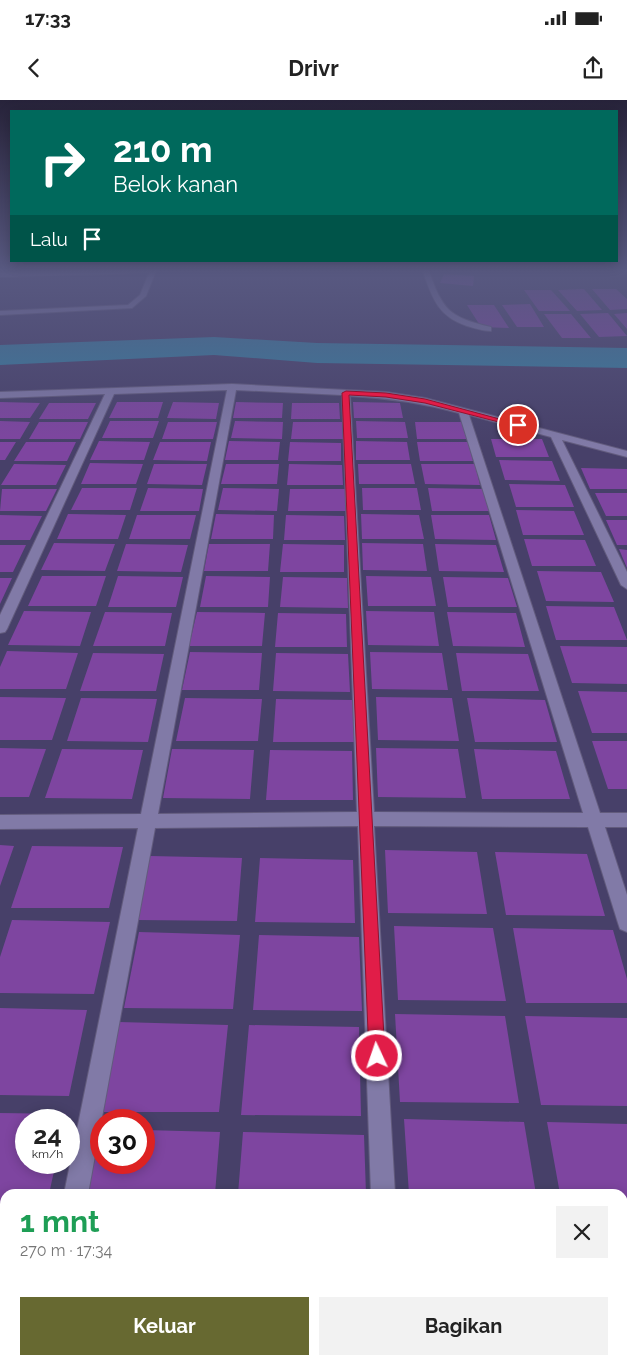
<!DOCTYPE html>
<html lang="id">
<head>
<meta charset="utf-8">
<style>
  body { margin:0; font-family:Raleway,sans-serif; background:#f2f2f2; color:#222; height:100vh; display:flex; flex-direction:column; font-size:19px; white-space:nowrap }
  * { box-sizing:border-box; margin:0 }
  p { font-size:16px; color:#767676 }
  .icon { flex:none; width:28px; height:28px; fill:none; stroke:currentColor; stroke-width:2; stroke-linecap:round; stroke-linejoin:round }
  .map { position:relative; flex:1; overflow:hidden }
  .sheet { position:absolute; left:0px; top:1089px; width:628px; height:176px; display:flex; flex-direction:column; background:#fff; border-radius:15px 15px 0 0; box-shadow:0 2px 12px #0003 }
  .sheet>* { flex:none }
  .guide { position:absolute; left:10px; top:10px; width:608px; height:152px; border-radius:0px; box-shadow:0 2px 12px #0003; background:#00695c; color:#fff; overflow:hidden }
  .speed { position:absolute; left:15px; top:1009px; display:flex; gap:10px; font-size:25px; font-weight:700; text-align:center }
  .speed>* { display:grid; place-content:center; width:65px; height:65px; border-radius:50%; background:#fff; box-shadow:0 2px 12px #0003; line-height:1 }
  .speed small { font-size:12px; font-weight:400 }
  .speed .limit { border:8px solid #d22; background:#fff; color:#111 }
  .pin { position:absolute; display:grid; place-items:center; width:42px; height:42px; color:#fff; margin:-21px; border:2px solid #fff; border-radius:50%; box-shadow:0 1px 5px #0007 }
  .me { position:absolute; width:55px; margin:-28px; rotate:357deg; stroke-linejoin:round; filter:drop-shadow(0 0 4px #0008) }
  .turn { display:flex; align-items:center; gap:18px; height:105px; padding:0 20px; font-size:22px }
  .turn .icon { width:65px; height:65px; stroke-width:2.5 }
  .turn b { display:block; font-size:35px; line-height:42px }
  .then { display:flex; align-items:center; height:48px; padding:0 20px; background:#0003; gap:10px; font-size:19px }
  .round { display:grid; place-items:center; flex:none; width:52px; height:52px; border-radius:0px; background:#f2f2f2 }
  .overview { display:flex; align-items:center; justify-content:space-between; height:85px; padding:0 20px }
  h1 { font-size:30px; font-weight:700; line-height:38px; color:#1e9e55 }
  .primary-button { display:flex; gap:10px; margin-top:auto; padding:10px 20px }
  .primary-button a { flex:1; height:58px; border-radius:0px; background:#676931; color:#fff; font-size:20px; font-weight:700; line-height:58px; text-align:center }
  .primary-button a+a { background:#f2f2f2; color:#222 }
  .status { display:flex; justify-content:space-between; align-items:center; height:35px; padding:0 25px; background:#fff; direction:ltr }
  .status svg { height:14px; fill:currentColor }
  header { display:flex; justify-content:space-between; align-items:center; height:65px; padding:0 20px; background:#fff; font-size:22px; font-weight:700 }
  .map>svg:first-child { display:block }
</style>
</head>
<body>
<div class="status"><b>17:33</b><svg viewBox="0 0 49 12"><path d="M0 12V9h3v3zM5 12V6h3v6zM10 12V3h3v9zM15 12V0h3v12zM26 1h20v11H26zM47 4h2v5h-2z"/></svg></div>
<header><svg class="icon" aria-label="back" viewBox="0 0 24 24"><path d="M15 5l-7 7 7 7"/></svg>Drivr<svg class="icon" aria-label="share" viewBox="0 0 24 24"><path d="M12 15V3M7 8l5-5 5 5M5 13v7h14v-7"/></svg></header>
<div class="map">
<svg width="627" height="1264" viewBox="0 0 627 1264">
  <rect width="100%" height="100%" fill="#474069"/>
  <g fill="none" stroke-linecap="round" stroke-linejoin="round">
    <path fill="#357fa0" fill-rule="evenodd" d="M214,237L317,243L627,248V268L317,263L214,255L0,265V245Z"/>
  </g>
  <path fill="#7e45a0" d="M444,174L474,176L473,186L440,183Z
    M584,189L602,210L577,211L558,190Z
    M592,189H616L627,199V209L610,210Z
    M524,190H551L570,211H539Z
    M530,204L544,227H517L502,205Z
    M467,205H494L509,228L481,227Z
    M608,213L627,236L599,237L580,214Z
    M627,213V229L614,214Z
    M544,214H571L591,238H562Z
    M0,302L40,303L30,318H0Z
    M117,302H163L158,318H109Z
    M173,302L219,303L216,319L167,318Z
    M236,302L283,303L282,318H233Z
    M353,302L400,303L403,318H354Z
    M49,303H96L88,319H39Z
    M292,303H339L340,319H291Z
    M0,321L30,322L20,339H0Z
    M110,321H159L153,338H102Z
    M235,321L283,322L282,339L231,338Z
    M356,321L405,322L408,338H357Z
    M39,322H88L80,339H29Z
    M168,322H217L213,339H162Z
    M293,322H342L343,339H291Z
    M415,322H464L469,339H417Z
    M491,339H542L549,357H496Z
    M99,341L150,342L144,360H90Z
    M229,341L280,342L278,360H225Z
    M356,341L407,342L410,360H356Z
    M0,342H16L5,360H0Z
    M26,342H76L67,361H14Z
    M160,342H211L207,361L153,360Z
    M290,342L341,343V361H288Z
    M417,342H468L473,361H420Z
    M499,360L552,361L560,381L505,380Z
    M90,363L143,364L136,384H81Z
    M14,364L66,365L56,385H1Z
    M154,364H207L202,385L147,384Z
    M226,364H279L277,384H221Z
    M289,364L342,365L343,385H287Z
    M358,364H411L415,384H359Z
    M421,364H475L480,385L425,384Z
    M581,368L627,369V389H590Z
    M509,384L565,385L574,407H516Z
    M82,388H137L130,410H71Z
    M148,388L203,389L199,411H140Z
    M223,388L279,389L277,411L218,410Z
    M362,388H417L421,410H363Z
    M428,388L484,389L490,411H432Z
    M2,389H57L46,411H0Z
    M290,389H345L346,411H288Z
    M595,393H627V416H606Z
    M516,410L574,411L584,435H523Z
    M68,414L126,415L118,439H57Z
    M216,414L274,415L273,439H211Z
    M361,414L419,415L424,439H362Z
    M0,415L42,416L30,440H0Z
    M137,415H196L190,439H129Z
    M286,415L344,416L345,440H284Z
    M431,415H489L496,440L435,439Z
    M606,420H627V445H617Z
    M524,439L585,440L596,466H532Z
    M54,443L115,444L105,471L41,470Z
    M362,443L423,444L427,471L363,470Z
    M126,444L188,445L181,472L117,471Z
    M209,444H270L268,471H204Z
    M283,444L344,445V472H280Z
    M435,444L496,445L504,472L439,471Z
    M0,445H26L13,472H0Z
    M619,449L627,450V468Z
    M537,471L601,472L614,502L546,501Z
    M42,476H106L96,506H28Z
    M118,476L183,477L176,507H108Z
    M206,476L270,477L268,507H200Z
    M366,476L431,477L436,506H368Z
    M283,477L347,478L348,508L280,507Z
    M443,477L508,478L517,507H448Z
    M0,478H12L0,504Z
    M546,506L614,507L627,540H556Z
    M24,511L91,512L80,546L8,545Z
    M366,511L434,512L439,546L368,545Z
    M105,512L172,513L165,546H93Z
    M197,512L265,513L262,546H189Z
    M447,512L516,513L525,547L453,546Z
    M278,513L346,514L347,547H275Z
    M560,546L627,547V584L572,583Z
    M7,551L78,553L66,589H0V567Z
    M190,552L262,553L259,590H182Z
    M370,552L442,553L448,590L372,589Z
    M93,553L164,554L156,591H80Z
    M276,553L348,554L350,592L273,591Z
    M456,553L528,554L539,591H462Z
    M578,591L627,592V633H592Z
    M0,597L66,598L52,640H0Z
    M376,597L452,598L459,641L378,640Z
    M81,598L157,599L148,642L67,641Z
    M185,598L262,599L258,641H176Z
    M467,598L545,600L557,642H475Z
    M276,599L353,600L355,642H273Z
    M592,641H627V689H608Z
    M0,648L46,649L29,697H0Z
    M376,648L458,649L466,698L378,697Z
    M62,649L143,650L132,699L45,698Z
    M172,649L254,650L250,699L163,698Z
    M474,649L556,651L570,699H482Z
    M270,650L352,651L353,700H266Z
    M0,745L14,746L0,786Z
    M32,746L123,747L109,808H11Z
    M385,750L477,752L487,814L388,813Z
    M495,752L587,754L605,816L506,815Z
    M150,756L242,758L237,821L137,820Z
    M260,758L353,760L355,823L255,822Z
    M12,820L110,822L94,894L0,893V857Z
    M394,826L493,828L506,901L398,900Z
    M513,828L613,830L627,879V903H526Z
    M139,832L240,835L233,909L124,908Z
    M259,835L359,837L362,911L253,910Z
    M0,908L87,910L69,996L0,995Z
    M395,914L505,916L519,1003L400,1002Z
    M525,916L627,918V1006L541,1005Z
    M119,922L228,925L219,1012H101Z
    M249,925L359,927L361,1016L241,1015Z
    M0,1013L66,1014L65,1020H26V1062H56L49,1094H5V1118H0Z
    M404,1019L524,1022L536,1094H409Z
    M547,1022L627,1024V1131H622V1094H560Z
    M144,1030L220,1032L215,1094H88L100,1032L101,1062H144Z
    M243,1032L364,1035L366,1094H238Z
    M0,1141H5V1260H18V1264H0Z
    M622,1154H627V1264H597L596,1260H622Z
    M62,1260H206L205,1264H62Z
    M232,1260H377V1264H232Z
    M425,1260H569L570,1264H425Z"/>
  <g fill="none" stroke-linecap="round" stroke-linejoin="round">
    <defs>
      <path id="minor" d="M142,169H156V171L146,196L132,208L0,215V211L128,205L140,195L149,173L0,177V173Z
        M422,169H428C443,210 448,217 491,227V231C483,231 474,228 467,226C437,216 432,197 422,169Z
        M232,284L386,292L425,298L627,351V357L562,340L627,472V489L621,485L551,337L469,315L600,713H627V727H605L627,795V832L620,829L618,823L588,727L374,726L395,1094H371L358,726L155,728L88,1094H64L138,728L0,729V715L141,714L227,290L114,294L7,529L5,532L0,533V515L105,294L0,298V292ZM236,290L342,295L357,712L158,714ZM350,296C388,298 423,303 459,313L583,713L374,712Z
        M31,1260H57V1264H31Z
        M378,1260H404V1264H378Z"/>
    </defs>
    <use href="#minor" stroke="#625b7d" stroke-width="2"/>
    <use href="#minor" fill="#817aa7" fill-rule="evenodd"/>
  </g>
  <linearGradient id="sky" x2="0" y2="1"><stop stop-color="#27233a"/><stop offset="0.49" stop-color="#585981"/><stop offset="1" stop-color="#585981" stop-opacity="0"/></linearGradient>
  <rect width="627" height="346" fill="url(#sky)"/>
  <path fill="#e11d48" stroke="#92132f" d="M346,291L386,293L425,299L522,325L518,327L425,303L386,297L349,295L385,956L382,961L377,963L371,961L369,956L342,293Z"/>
</svg>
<div class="speed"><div>24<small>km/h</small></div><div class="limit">30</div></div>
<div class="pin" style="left:518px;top:325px;background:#d93025"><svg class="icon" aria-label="arrive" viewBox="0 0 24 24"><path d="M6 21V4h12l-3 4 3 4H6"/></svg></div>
<svg class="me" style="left:377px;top:956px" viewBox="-20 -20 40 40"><circle r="17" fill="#e11d48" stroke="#fff" stroke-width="3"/><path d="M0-11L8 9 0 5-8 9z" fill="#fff"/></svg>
<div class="guide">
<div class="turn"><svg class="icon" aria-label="right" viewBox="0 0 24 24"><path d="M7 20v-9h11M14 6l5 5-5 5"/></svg><div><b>210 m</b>Belok kanan</div></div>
<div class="then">Lalu<svg class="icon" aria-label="arrive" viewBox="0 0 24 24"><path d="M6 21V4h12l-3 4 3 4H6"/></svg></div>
</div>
<section class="sheet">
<div class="overview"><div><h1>1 mnt</h1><p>270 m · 17:34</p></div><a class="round"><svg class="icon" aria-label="close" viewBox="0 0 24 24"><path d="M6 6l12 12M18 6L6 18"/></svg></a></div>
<div class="primary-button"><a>Keluar</a><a>Bagikan</a></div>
</section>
</div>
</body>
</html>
